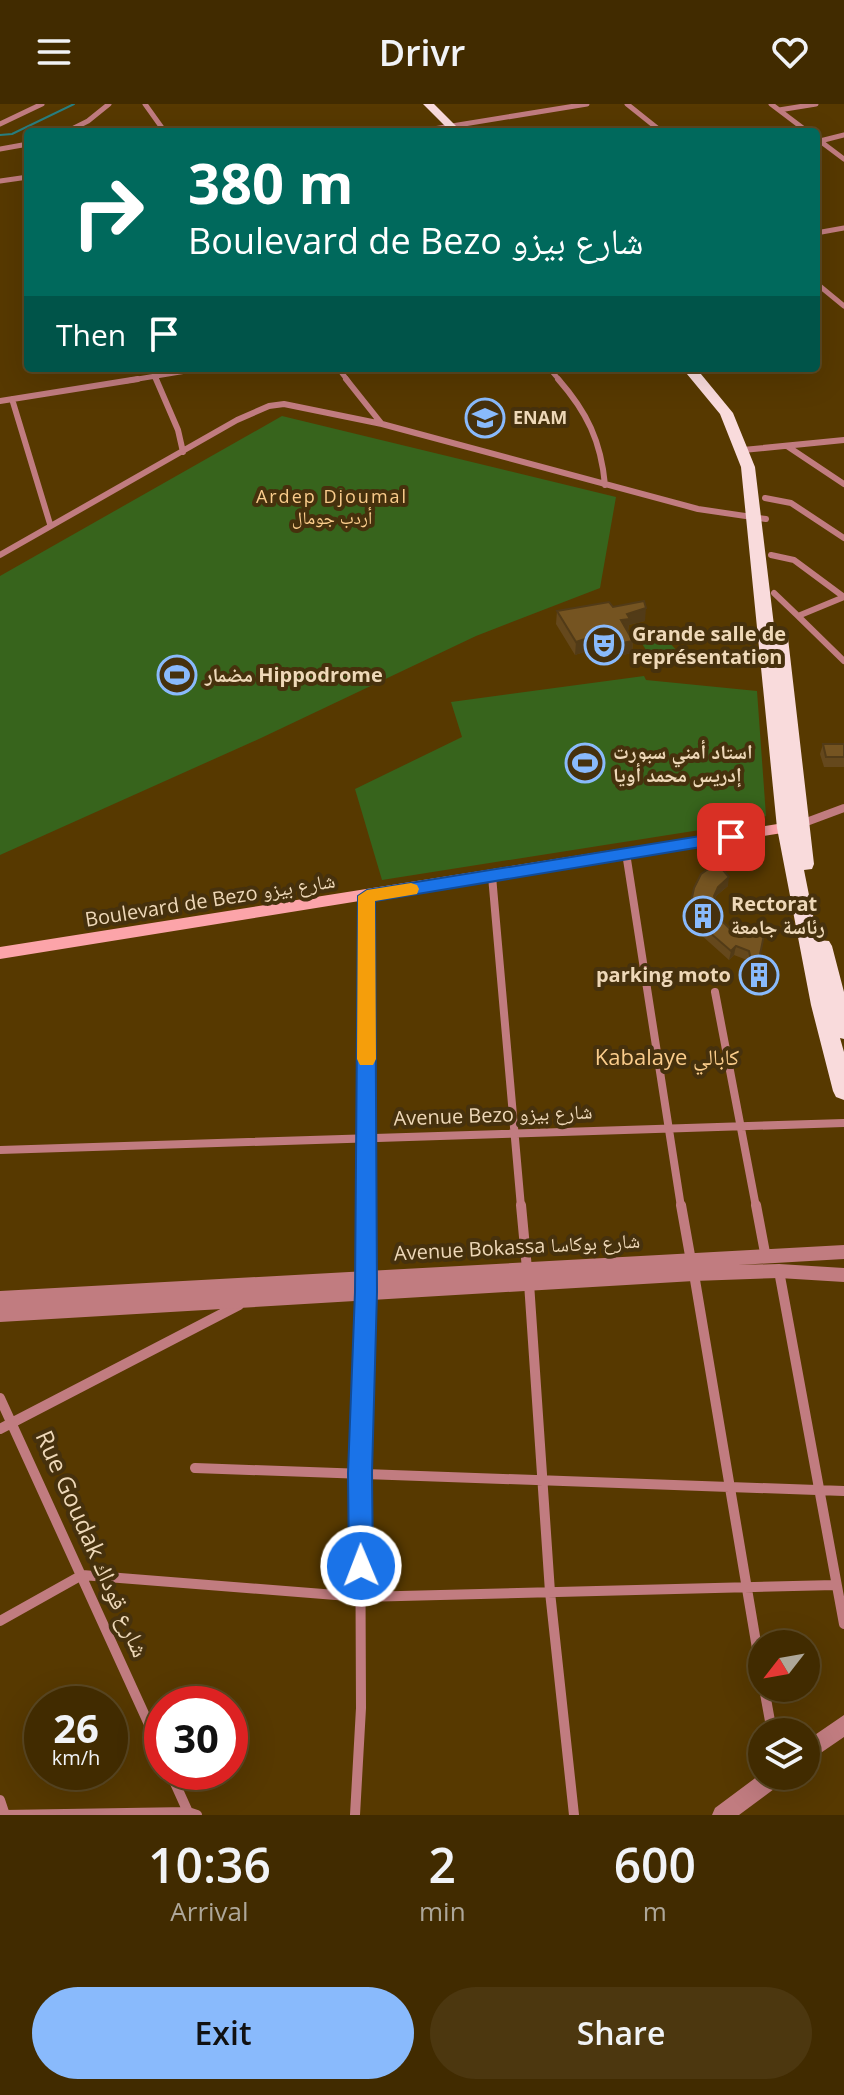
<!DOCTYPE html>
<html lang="en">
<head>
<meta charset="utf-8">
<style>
  body { margin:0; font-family:"Open Sans","Noto Naskh Arabic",sans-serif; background:#4c370f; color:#f1f3f6; height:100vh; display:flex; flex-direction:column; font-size:30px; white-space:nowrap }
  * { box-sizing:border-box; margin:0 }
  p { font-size:26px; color:#aea799 }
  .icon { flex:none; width:44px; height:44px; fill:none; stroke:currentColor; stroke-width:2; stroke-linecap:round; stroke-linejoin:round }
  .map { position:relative; height:1711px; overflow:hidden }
  .sheet { display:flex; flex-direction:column; background:#412b00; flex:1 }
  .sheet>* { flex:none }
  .top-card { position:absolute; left:24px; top:24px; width:796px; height:244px; border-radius:8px; box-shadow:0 8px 32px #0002,0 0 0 2px #5a4722; background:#00695c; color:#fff; overflow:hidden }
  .needle { width:52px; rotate:239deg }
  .buttons { position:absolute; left:748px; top:1526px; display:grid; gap:16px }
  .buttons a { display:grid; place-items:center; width:72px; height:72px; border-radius:50%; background:#412b00; box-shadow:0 8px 32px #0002,0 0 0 2px #5a4722; font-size:40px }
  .speed { position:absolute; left:24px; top:1582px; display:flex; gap:16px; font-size:40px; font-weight:700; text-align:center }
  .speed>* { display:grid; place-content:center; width:104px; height:104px; border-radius:50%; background:#412b00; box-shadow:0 8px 32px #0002,0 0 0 2px #5a4722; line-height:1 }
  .speed small { font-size:20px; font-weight:400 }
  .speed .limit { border:12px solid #d22; background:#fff; color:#111 }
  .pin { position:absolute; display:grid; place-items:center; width:68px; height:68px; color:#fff; margin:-34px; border-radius:16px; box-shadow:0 4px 12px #0006 }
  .me { position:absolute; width:88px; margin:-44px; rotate:359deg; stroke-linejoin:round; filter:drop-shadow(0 0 6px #0008) }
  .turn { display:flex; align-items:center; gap:28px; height:168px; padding:0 32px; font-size:36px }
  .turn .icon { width:104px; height:104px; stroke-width:2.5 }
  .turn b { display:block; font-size:56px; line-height:68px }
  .then { display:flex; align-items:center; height:76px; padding:0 32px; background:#0003; gap:16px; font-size:30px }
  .eta { display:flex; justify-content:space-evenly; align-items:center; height:136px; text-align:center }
  .eta b { font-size:48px; font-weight:600; line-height:56px }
  .button { display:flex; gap:16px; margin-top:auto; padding:16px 32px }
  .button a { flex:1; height:92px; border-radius:48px; background:#89bafc; color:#111; font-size:32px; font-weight:600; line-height:92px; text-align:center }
  .button a+a { background:#4c370f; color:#f1f3f6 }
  header { display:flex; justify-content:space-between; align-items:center; height:104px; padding:0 32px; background:#412b00; font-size:36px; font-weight:600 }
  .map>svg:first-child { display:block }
</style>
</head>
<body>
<header><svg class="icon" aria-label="menu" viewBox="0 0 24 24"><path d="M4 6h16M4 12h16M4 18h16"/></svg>Drivr<svg class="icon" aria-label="heart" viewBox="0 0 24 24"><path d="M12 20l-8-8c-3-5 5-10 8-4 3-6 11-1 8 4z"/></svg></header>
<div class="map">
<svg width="844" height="1711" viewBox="0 0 844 1711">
  <rect width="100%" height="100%" fill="#573900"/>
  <path fill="#37641c" d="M282,312L616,393L600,484L476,532L261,634L0,751V472Z
    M637,524L660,528L677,547L674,553L651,554L636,530Z
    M644,572L646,576L757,587L766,712L738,720L382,776L355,685L462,633L451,598Z"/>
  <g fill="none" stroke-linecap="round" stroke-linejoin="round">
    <path stroke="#287f80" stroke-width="2" d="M0,31L12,30L74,0"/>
    <path stroke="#c17c80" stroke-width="5" d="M145,0L165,28
      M627,0L662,28
      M771,0L808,28
      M779,6L816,0
      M0,20L42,0
      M66,28L88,17L109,0
      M415,28L587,0
      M816,34L844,55
      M820,37L844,31
      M0,45L28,40
      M0,77L28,73
      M816,129L844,124
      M816,179L844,202
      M338,264L348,277
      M549,264L560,277
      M155,273L157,277
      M126,277L204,264"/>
    <path stroke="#c17c80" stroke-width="6" d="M156,275L178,326L183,348
      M346,275L381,319
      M558,275C587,308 601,337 605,381
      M12,295L50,420
      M0,297L138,275
      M787,342L844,380
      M743,346L844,336
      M765,394L791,399L844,434
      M0,451L237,316L269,302L284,300L382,320L698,405L766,415
      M771,451L794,456L844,493L798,512L774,489
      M798,512L844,557"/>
    <path stroke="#c17c80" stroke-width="8" d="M801,720L844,704
      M626,749L681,1103
      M492,772L521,1103
      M715,888L756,1103
      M0,1046L844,1019
      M365,1103L367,792"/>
    <path stroke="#c17c80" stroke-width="10" d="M521,1101L527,1165
      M681,1101L691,1157
      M756,1101L766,1154
      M779,1167L844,1520
      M694,1170L762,1574
      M365,1175V1101
      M529,1179L550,1488L574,1711
      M0,1294L162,1649
      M0,1325L239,1201
      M195,1364L844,1387
      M0,1517L82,1471L361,1493L835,1481
      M764,1584L772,1628
      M170,1668L188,1708
      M0,1696L5,1711
      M4,1711L188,1708L197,1711
      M355,1711L361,1604L360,1369L366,1188"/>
    <path fill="#c17c80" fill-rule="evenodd" d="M844,1141V1155L738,1161L779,1160L844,1164V1178L779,1174L694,1177L0,1218V1187Z
      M844,1611V1633L806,1659V1637Z
      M762,1669V1672H785L782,1679L739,1711H712L715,1704Z"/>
    <path fill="#fca4a9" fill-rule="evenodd" d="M796,717L803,722L801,726L0,855V843Z"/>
    <path fill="#f9dbdc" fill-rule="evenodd" d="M423,0H434L462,28H451Z
      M682,264H696L733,309L755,363L775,530H786L788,534L814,760L812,765L804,766L818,836L829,837L832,842L844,888V935L840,934L844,948V996L836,993L833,987L811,901L777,724L741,363L720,310Z"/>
  </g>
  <path fill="#65481c" d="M613,503L645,517L629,521L628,527H627L633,537L632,549L604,555L596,544L575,551L556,520L557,507Z
    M823,640H844V663H824L820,650Z
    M728,782L716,792L715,795L723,818L733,828L764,831L753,884L747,856L734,851L729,856L700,830L689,807L694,784Z"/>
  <path fill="#523b17" d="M646,504L645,517L629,521L628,527L619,529L621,516L627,510Z
    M597,531L596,544L575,551L576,538Z
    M633,537L632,549L604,555L605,542Z
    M729,773L728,782L716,792L712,801L714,792L718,783Z
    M736,842L734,851L729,856L731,847Z"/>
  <path fill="#755421" stroke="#523b17" stroke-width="2" d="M644,497L646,504L627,510L630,515L621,516L633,537L605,542L597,531L576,538L557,507L609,498L613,503Z
    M823,640H844V653H826Z
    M717,759L729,773L718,783L714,792L723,818L733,828L742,821L764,831L755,875L749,847L736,842L731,847L701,821L691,798L694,784L701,770Z"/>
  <path fill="#1a73e8" stroke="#114b97" stroke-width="2" d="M731,727L740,733L737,737L375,797L377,1188L372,1369L373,1462L370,1470L361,1474L352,1470L349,1462L348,1369L355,1188L358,792L367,786Z"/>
  <path fill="#f59e0b" d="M411,779L417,781L419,785L417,790L375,797L376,955L373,961H360L357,955L358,792L367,786Z"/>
  <defs>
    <symbol id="university-ring" viewBox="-11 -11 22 22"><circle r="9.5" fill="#46310d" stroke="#89bafc" stroke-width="1.5"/><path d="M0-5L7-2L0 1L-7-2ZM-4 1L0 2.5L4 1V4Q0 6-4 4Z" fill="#89bafc"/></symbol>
    <symbol id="theatre-ring" viewBox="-11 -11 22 22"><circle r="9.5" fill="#46310d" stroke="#89bafc" stroke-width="1.5"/><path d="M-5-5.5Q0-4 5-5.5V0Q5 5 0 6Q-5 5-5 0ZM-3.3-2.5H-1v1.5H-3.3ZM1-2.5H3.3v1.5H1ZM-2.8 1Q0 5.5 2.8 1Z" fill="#89bafc"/></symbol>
    <symbol id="stadium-ring" viewBox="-11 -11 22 22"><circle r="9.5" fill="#46310d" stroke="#89bafc" stroke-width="1.5"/><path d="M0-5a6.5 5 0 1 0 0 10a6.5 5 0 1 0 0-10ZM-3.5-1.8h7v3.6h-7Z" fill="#89bafc"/></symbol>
    <symbol id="building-ring" viewBox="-11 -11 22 22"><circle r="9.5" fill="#46310d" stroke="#89bafc" stroke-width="1.5"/><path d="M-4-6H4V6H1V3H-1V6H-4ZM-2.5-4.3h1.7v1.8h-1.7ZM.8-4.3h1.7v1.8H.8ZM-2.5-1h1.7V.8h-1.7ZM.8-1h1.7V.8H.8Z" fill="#89bafc"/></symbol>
  </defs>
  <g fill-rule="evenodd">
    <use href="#university-ring" x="463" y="292" width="44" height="44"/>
    <use href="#theatre-ring" x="582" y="519" width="44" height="44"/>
    <use href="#stadium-ring" x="155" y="549" width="44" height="44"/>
    <use href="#stadium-ring" x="563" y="637" width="44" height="44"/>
    <use href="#building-ring" x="681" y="790" width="44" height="44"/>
    <use href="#building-ring" x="737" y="849" width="44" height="44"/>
  </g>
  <g text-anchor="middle" stroke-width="8" stroke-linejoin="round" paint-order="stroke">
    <g font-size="18" font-weight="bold" fill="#eed8b8" stroke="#46310d" text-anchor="start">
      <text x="513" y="320">ENAM</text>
    </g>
    <g font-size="18" letter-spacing="2" fill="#fbcd8c" stroke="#46310d">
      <text x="332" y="399">Ardep Djoumal<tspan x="332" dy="21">أردب جومال</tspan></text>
    </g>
    <g font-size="20" font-weight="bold" fill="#eed8b8" stroke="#46310d" text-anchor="start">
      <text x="632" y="537">Grande salle de<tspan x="632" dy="23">représentation</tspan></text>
      <text x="205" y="578">مضمار Hippodrome</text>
      <text x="613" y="655">استاد أمني سبورت<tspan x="613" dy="23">إدريس محمد أويا</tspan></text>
      <text x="731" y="807">Rectorat<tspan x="731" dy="23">رئاسة جامعة</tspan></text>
      <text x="731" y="878" text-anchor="end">parking moto</text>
    </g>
    <g font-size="20" fill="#eed8b8" stroke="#46310d">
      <text transform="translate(210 796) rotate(-9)" y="7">Boulevard de Bezo شارع بيزو</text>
      <text transform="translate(493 1011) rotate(-2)" y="7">Avenue Bezo شارع بيزو</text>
      <text transform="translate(517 1143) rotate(-3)" y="7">Avenue Bokassa شارع بوكاسا</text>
    </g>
    <g font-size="22" fill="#fbcd8c" stroke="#46310d">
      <text x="667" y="961">Kabalaye كابالي</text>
    </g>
    <g font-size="24" fill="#eed8b8" stroke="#46310d">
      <text transform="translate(92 1440) rotate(66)" y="8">Rue Goudak شارع قوداك</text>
    </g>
  </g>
</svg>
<div class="buttons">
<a><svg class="needle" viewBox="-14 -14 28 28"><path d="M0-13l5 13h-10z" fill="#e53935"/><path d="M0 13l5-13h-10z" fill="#aea799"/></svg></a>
<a><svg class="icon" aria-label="layers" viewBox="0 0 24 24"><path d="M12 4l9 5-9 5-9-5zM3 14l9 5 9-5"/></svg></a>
</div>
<div class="speed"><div>26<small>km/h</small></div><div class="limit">30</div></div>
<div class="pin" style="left:731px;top:733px;background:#d93025"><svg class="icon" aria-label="arrive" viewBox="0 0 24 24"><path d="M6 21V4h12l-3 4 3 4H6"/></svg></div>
<svg class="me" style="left:361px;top:1462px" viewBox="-20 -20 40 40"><circle r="17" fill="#1a73e8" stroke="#fff" stroke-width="3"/><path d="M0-11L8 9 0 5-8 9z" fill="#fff"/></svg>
<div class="top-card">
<div class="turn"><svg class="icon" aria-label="right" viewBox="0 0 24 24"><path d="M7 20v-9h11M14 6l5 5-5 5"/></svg><div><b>380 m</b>Boulevard de Bezo شارع بيزو</div></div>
<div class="then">Then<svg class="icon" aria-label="arrive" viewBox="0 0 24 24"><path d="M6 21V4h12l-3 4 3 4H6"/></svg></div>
</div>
</div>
<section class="sheet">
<div class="eta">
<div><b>10:36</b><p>Arrival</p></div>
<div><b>2</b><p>min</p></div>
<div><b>600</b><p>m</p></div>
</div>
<div class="button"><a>Exit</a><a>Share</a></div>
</section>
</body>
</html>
